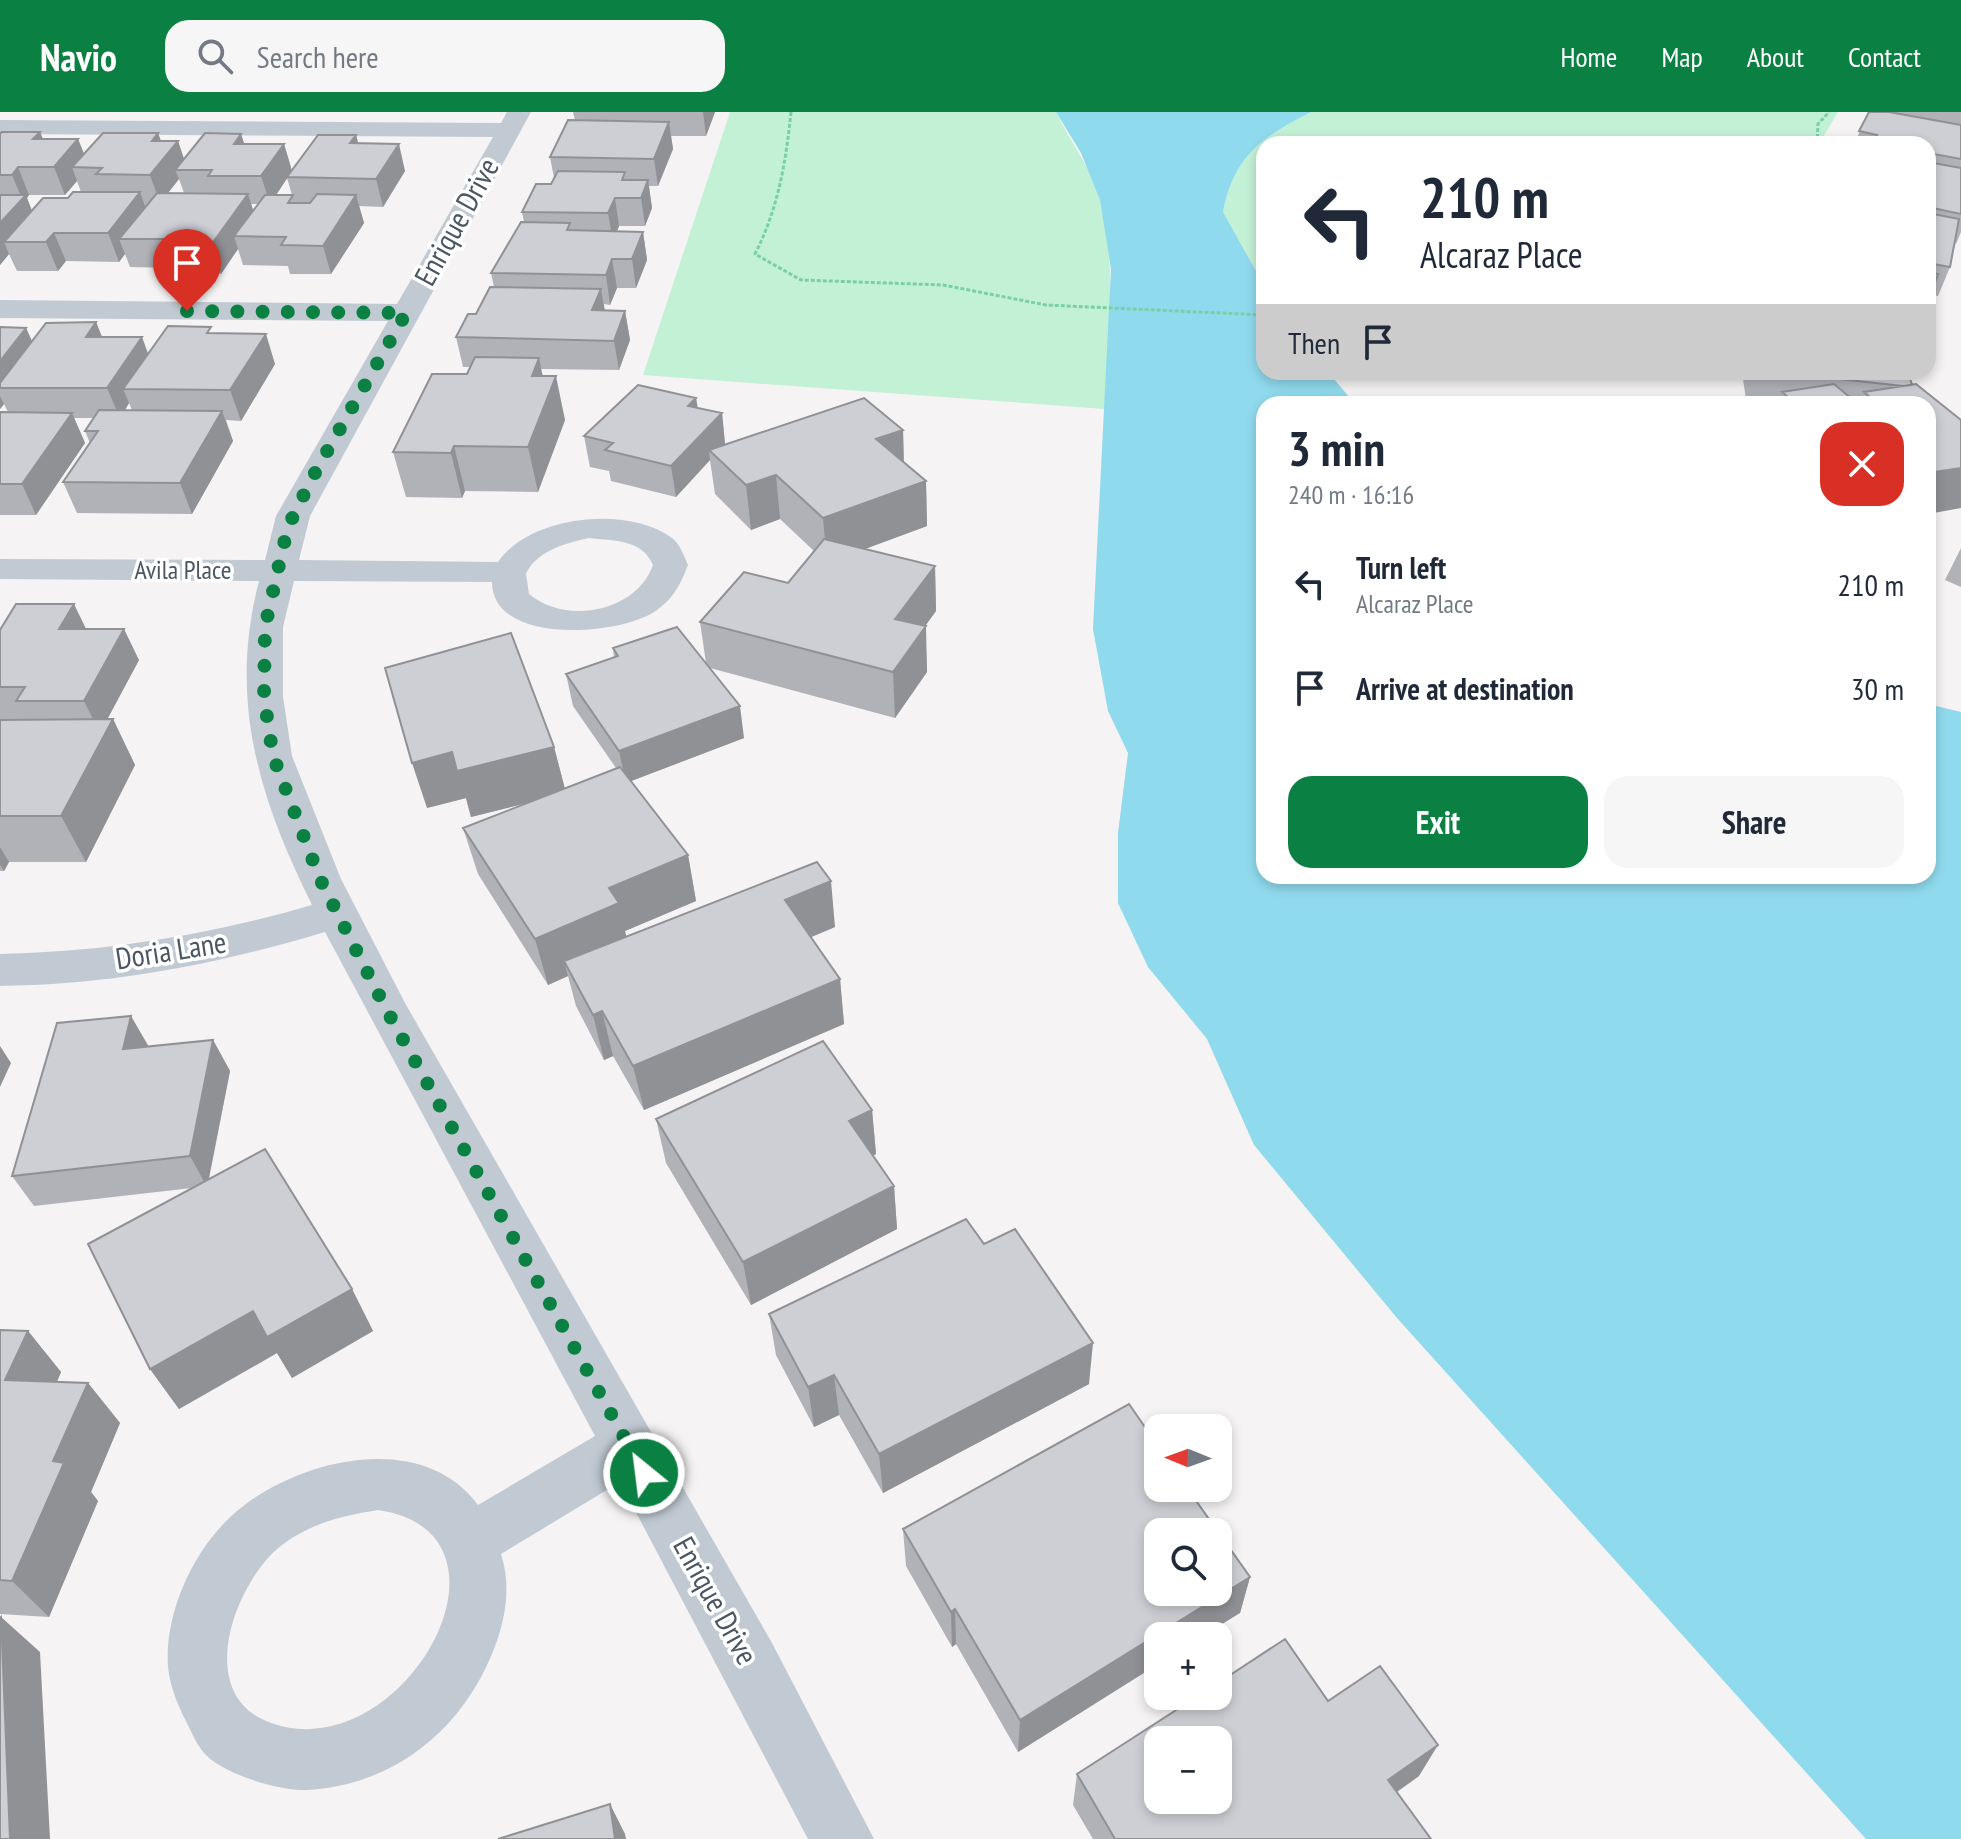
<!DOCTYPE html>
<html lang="en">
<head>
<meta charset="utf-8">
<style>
  body { margin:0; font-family:"PT Sans Narrow",sans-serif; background:#f6f6f7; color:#1f2937; height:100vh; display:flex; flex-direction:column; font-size:30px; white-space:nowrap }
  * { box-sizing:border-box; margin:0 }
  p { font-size:26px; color:#747a83 }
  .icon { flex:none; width:44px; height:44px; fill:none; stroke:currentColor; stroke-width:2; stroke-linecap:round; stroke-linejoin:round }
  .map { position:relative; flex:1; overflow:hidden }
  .sheet { position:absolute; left:1256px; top:284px; width:680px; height:488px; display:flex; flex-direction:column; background:#fff; border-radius:24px; box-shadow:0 4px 12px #0003 }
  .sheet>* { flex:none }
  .banner { position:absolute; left:1256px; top:24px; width:680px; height:244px; border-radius:24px; box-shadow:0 4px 12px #0003; background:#fff; color:#1f2937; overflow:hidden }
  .needle { width:52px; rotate:271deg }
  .buttons { position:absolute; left:1144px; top:1302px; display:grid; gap:16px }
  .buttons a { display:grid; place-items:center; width:88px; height:88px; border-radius:16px; background:#fff; box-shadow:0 4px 12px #0003; font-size:40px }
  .pin { position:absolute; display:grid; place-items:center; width:68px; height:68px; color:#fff; margin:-82px -34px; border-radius:50% 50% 50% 0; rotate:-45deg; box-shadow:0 0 8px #0007 }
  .pin .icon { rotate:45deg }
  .me { position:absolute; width:88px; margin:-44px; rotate:331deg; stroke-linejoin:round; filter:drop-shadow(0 0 6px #0008) }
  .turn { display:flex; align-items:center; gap:28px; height:168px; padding:0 32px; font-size:36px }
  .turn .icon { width:104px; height:104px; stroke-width:2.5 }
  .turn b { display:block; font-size:56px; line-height:68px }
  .then { display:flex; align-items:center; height:76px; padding:0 32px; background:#0003; gap:16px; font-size:30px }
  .round { display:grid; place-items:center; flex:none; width:84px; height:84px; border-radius:24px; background:#f6f6f7 }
  .overview { display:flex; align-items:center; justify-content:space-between; height:136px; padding:0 32px }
  h1 { font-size:48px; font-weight:700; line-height:60px }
  .action { display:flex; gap:16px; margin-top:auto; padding:16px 32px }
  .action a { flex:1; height:92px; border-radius:24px; background:#0b8043; color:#fff; font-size:32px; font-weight:700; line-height:92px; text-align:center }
  .action a+a { background:#f6f6f7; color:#1f2937 }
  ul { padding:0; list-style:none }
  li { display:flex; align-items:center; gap:24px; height:104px; padding:0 32px }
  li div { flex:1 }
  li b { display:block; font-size:30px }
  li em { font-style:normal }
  header { display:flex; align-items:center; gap:48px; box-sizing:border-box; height:112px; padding:0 40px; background:#0b8043; color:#fff }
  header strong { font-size:38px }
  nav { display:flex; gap:44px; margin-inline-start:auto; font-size:28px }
  .search { width:560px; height:72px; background:#f6f6f7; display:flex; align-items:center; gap:20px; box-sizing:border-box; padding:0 28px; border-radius:24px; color:#747a83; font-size:30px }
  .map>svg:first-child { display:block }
</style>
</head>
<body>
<header>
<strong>Navio</strong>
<div class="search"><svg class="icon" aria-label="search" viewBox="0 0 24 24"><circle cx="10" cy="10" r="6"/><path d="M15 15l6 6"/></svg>Search here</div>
<nav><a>Home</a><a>Map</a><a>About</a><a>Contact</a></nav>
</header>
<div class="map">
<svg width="1961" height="1727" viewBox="0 0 1961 1727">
  <rect width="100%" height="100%" fill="#f5f3f3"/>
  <path fill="#c3f1d5" d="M730,0H1056C1070,30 1091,55 1100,88C1118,156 1107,228 1105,297L643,263Z
    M1311,0H1838L1819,32H1264V173L1223,100C1234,44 1261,25 1311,0Z"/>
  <path fill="#90daee" d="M1056,0H1311C1262,25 1234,44 1223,100L1264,173V260H1328L1355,292H1264V764H1928V592L1961,600V1727H1866L1397,1206L1254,1033L1207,927L1148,855L1118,791V721L1128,641L1108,599L1093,517L1111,157L1100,88L1081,41Z"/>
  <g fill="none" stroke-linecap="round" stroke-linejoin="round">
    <path stroke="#7ad0a6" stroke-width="3" stroke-dasharray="4 2" stroke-linecap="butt" d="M791,0C786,50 778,97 755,142L801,168L943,173L1046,193L1264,203
      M1817,32L1818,12L1829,0"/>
    <path fill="#c1cad2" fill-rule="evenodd" d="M507,0H531L310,404L299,448L498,450C530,403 628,393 672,426C680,432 684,444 688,453C681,471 674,486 657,498C622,524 492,534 492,470L294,469L283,515V585L292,644L341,767L405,891L772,1531L874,1727H808L620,1370L501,1442C512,1476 505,1510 492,1542C460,1619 394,1673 307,1678C280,1679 226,1663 206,1643C199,1636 194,1626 190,1617C180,1598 170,1577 168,1555C164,1500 195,1434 237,1399C299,1347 422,1317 478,1393L595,1324L325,820C219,852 111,873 0,874V842C106,840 210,823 312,793C259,686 228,588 259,469L0,467V447L265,448L276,404L388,209L0,206V188L397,192L493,25L0,22V8L501,11ZM589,426C614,429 642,427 653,453C637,499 567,514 529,482L526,462C536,439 566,431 589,426ZM378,1398C535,1421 403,1658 271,1611C194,1584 233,1476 277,1437C307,1412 341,1404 378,1398Z"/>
  </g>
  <path fill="#b0b2b7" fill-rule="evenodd" d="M573,0H715L706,24H671L673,37L658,74H649L652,96L645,114H619L617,119L643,120L647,148L636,176H617L610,193L604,192L605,199H625L630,228L619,258L541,257L543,264L565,308L538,380L465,379L462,386L406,385L393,340L467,262L470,255H463L456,225L476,202L494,175L491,161L524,110L522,100L551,72L554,66L550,45L575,8Z
    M1869,0H1961V120L1956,132L1955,131L1950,155L1938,184L1931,183L1928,191V32H1854Z
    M40,20L43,27H78L84,42L158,21L161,29H178L184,47L241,22L244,32H284L292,59L356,23L358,31L405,59L383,95L359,94L364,111L331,162H290L288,154L243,153L238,137L221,162L179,161L177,156L130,155L125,142L119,150L66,149L58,159H17L9,142L0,153V22ZM287,66L292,83H276ZM179,67L184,81H168ZM77,69L81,80L32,99L27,86L29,83H65ZM251,92H258L253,98Z
    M96,210L102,225L148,242L214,221L275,252L241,309L226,308L233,329L192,402L77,401L63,370L90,331L85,319L94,306H74L85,331L36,403H0V300H8L4,292L0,297V215L26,216L32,229ZM129,291L132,298H125Z
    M1742,260H1908L1912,273L1928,292H1778L1746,288Z
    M696,286L698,296L722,301L725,332L903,318L904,351L926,369L927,414L865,437L935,454L936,499L925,514L927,560L895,606L710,556L744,626L631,669L688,743L696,789L625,819L626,824L835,815L811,825L840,867L844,912L644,998L613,944L604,948L576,894L568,864L548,873L478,762L463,716L531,690L471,705L466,686L427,696L554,635L565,677L616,656L573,594L566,562L614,546L613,536L706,551L700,510L788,471L814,439L780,407L751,418L715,382L710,348L676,385L611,369L609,359L590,355L584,324Z
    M1961,436V475L1945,468Z
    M86,517L139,548L107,607H113L135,653L86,750H9L4,759H0V608H26L0,607V518Z
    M213,928L230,959L209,1067L352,1177L373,1219L292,1266L277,1241L179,1297L150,1257L192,1076L34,1094L12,1064L149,934Z
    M872,998L876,1042L873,1044L894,1074L897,1117L751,1193L666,1051L656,1007Z
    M984,1132L1089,1272L883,1381L839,1303L814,1315L776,1243L769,1202Z
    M0,1218L28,1219L61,1260L57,1270L88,1271L120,1311L91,1380L98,1389L49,1505L0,1502Z
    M903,1417L1250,1465L1240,1501L1158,1524V1552L1018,1640L956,1532L952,1535L906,1454Z
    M1328,1589L1419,1664L1397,1680L1431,1727H1093L1073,1693L1077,1662Z"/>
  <path fill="#909195" d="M703,0H715L706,24Z
    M669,10L673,37L658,74L654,47Z
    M40,20L51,47L33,27Z
    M158,21L166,44L178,29L187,56L175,58L179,67L160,91L150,63L152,29Z
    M241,22L250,49L234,32Z
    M356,23L363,51L350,31Z
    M78,27L89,54L72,55L77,69L65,83L54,55Z
    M284,32L292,59L270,92L261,64Z
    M399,32L405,59L383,95L376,67Z
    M18,55L29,83L27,86L37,112L4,130L9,142L0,153V111L22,87L12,63Z
    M648,68L652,96L645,114L641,86Z
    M140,80L150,108L119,127L125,142L119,150L108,121Z
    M248,82L257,110L234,124L238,137L221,162L211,133Z
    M356,83L364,111L331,162L323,134Z
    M615,86L619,114L613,129L608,101Z
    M643,120L647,148L636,176L632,147Z
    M54,121L66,149L58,159L46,130Z
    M612,147L617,176L610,193L606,163Z
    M601,177L606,207L592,198Z
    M625,199L630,228L619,258L614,229Z
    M96,210L108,240L86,225Z
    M26,216L39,245L0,276V249Z
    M266,222L275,252L241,309L230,278Z
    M142,225L153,255L123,277L129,291L120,306L107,276Z
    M539,246L547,287L556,264L565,308L538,380L528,335L532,264Z
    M0,284L4,292L0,297Z
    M696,286L700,316L688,294Z
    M222,299L233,329L192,402L180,371Z
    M72,301L85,331L36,403L22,372Z
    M722,301L725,332L709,338L710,348L676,385L671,354Z
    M903,318L904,362L876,327Z
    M454,334L465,379L462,386L451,341Z
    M1961,356V396L1928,402V361Z
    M776,363L780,407L751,418L746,373Z
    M926,369L927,414L827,451L823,406Z
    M935,454L936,499L897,553L895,507Z
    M74,492L89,523L59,517Z
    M926,514L927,560L895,606L893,560Z
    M124,517L139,548L100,621L84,589Z
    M740,594L744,626L626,671L619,639Z
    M113,607L135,653L86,750L61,704Z
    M554,635L566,681L471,705L466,686L427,696L412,651L452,640Z
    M0,735L9,750L4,759L0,753Z
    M688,743L696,789L625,819L629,836L564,849L568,864L548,873L535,827L609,776Z
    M831,769L835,815L790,834L785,788Z
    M840,867L844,912L644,998L633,954Z
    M602,899L613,944L604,948L593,903Z
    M131,904L149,935L123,937Z
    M213,928L230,959L207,1075L190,1044Z
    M0,934L11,951L0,975Z
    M872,998L876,1042L853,1053L849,1009Z
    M894,1074L897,1117L751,1193L743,1150Z
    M352,1177L373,1219L292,1266L277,1241L179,1297L150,1257L253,1199Z
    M28,1219L61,1260L40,1308L5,1268Z
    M1093,1231L1089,1272L883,1381L879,1342Z
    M834,1263L839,1303L814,1315L808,1275Z
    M88,1271L120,1311L91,1380L98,1389L49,1505L12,1469L53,1349Z
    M1250,1465L1240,1501L1203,1524H1158V1552L1018,1640L1020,1608Z
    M955,1497L956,1532L952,1535L951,1500Z
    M1,1505L40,1540L50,1727H10Z
    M1438,1633L1419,1664L1371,1698L1388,1668Z
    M610,1692L625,1722L626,1727H615Z"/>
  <path fill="#cdcfd5" stroke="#909195" stroke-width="2" fill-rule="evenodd" d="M1869,0H1889L1961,13V47L1928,41V32H1884L1873,30L1877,23L1859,19Z
    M568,8L669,10L654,47L550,45Z
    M2,20H40L33,27H78L54,55H18L12,63H0V22Z
    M103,21H158L152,29H178L150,63L96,62L102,56L72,55Z
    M205,21L241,22L234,32H284L261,64H208L212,58H175Z
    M318,23H356L350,31L399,32L376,67L287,65Z
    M1928,50L1961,56V102L1928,95Z
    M558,59L625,60L622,68H648L641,86H615L608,101L522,100L536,72H551Z
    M73,80H140L108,121H54L46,130H4L43,86H68Z
    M157,81L248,82L211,133L168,132L172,127H119Z
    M317,82L356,83L323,134L281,133L286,125L234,124L265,83H293L288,91H310Z
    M0,83H26L0,111Z
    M1928,101L1959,107L1950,155L1928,151Z
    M521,110L570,111L567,118L643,120L632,147H612L606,163L491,161Z
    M1928,160L1938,162L1930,185H1928Z
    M490,175L601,177L592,198L625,199L614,229L456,225L468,202H476Z
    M96,210L86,225H142L107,276H0V271L46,211Z
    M168,214L211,215L207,221L266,222L230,278L123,277Z
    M0,215L26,216L0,249Z
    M475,245L539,246L532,264H556L528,335L454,334L451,341L393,340L432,262H467Z
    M1775,260H1908L1912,273L1903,274Z
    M1834,272L1858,292H1796L1782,280Z
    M1916,272L1961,308V356L1928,361V292H1873L1877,291L1864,280Z
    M638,273L696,286L688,294L722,301L671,354L605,338L613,331L584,324Z
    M864,286L903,318L876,327L926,369L823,406L776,363L746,373L709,338Z
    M99,298L222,299L180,371L63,370L98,319H85Z
    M0,300L72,301L22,372H0Z
    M824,427L935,454L895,507L926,514L893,560L700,510L744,460L788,471Z
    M16,492H74L59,517H124L84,589H16L25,575H0V518Z
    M677,515L740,594L619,639L566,562L618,544L613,536Z
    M511,521L554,635L457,659L452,640L412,651L385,556Z
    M113,607L61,704H0V608Z
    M620,655L688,743L609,776L619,791L535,827L463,716Z
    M817,750L831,769L785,788L840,867L633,954L602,899L593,903L564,849Z
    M131,904L123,937L213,928L190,1044L12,1064L57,911Z
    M823,929L872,998L849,1009L894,1074L743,1150L656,1007Z
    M265,1037L352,1177L267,1225L253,1199L150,1257L88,1132Z
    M966,1107L984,1132L1015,1117L1093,1231L879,1342L834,1263L808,1275L769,1202Z
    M0,1218L28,1219L5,1268L88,1271L53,1349L64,1351L12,1469L0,1468Z
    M1129,1292L1158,1334V1376H1187L1250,1465L1020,1608L955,1497L951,1500L903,1417ZM1158,1420H1218V1480H1158Z
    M1,1505L10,1727H0V1506Z
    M1285,1527L1328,1589L1380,1554L1438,1633L1388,1668L1431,1727H1115L1077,1662L1198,1584H1218V1571ZM1158,1628H1218V1688H1158Z
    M610,1692L615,1727H498Z"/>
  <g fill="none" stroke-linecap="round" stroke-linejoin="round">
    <path stroke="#0b8043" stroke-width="14" stroke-dasharray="0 25.2" d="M187,199L406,201L317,357L293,404L284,431L265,515L264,585L273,644L320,767L386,897L644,1361"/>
  </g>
  <g text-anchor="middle" stroke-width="7" stroke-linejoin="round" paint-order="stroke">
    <g font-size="26" fill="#4a5661" stroke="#fff">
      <text x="183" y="467">Avila Place</text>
    </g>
    <g font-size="30" fill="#4a5661" stroke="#fff">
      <text transform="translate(457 110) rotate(-61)" y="10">Enrique Drive</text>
      <text transform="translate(171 839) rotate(-9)" y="10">Doria Lane</text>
      <text transform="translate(715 1489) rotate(61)" y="10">Enrique Drive</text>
    </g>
  </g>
</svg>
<div class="buttons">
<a><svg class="needle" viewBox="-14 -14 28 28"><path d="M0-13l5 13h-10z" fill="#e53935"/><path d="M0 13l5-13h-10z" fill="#747a83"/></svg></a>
<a><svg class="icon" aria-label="search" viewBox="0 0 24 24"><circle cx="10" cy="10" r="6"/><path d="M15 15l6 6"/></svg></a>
<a>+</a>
<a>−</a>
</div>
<div class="pin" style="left:187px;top:199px;background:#d93025"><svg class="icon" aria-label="arrive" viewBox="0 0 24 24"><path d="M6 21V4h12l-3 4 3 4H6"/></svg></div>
<svg class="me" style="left:644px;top:1361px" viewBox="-20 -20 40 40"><circle r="17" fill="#0b8043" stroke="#fff" stroke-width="3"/><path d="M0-11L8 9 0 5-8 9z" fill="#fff"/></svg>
<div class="banner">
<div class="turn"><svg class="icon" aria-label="left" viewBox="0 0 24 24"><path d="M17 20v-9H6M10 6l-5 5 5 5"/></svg><div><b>210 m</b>Alcaraz Place</div></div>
<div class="then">Then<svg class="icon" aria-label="arrive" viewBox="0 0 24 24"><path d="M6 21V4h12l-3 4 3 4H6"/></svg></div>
</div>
<section class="sheet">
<div class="overview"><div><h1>3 min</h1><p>240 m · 16:16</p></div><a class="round" style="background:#d93025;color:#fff"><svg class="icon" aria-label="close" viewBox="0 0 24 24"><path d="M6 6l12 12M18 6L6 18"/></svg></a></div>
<ul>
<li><svg class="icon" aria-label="left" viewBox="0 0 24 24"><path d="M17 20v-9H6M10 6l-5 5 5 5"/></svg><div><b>Turn left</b><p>Alcaraz Place</p></div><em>210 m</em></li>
<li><svg class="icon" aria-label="arrive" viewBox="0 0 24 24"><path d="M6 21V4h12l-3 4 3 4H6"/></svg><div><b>Arrive at destination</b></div><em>30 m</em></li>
</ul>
<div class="action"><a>Exit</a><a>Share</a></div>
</section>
</div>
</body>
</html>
